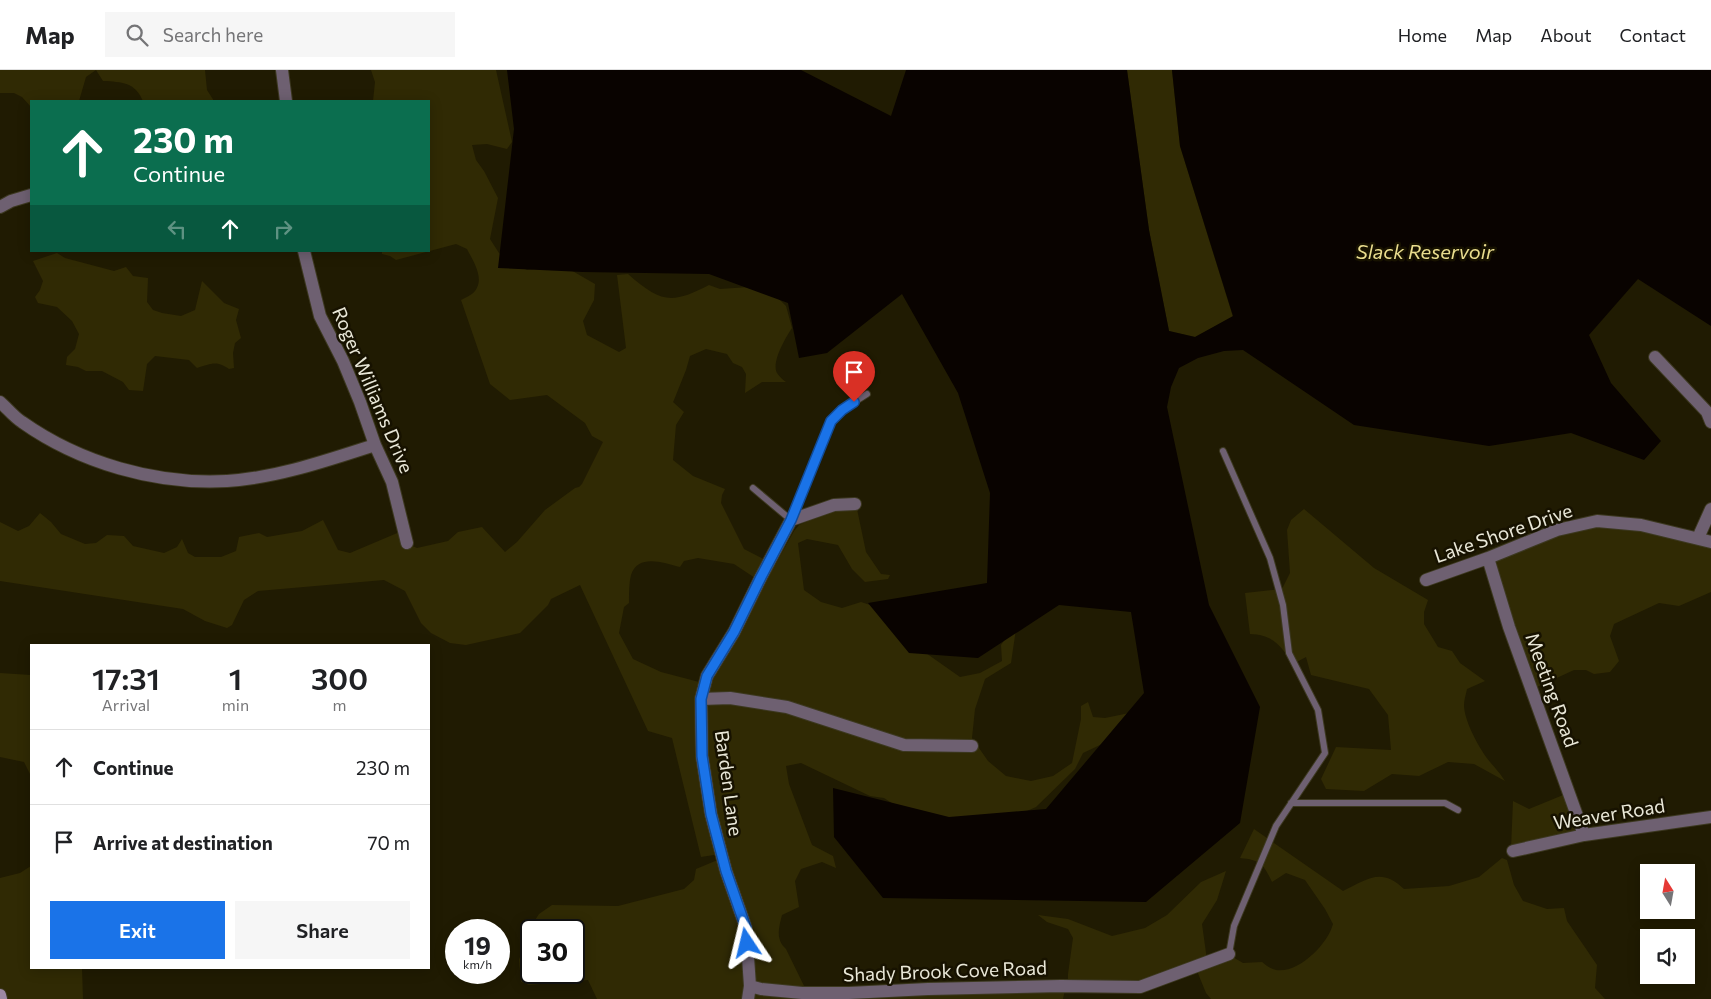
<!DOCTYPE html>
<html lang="en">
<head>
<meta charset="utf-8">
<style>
  body { margin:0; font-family:Commissioner,sans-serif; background:#f6f6f6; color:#202124; height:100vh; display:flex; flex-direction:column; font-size:19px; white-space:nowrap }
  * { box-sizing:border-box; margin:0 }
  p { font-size:16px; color:#757577 }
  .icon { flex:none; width:28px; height:28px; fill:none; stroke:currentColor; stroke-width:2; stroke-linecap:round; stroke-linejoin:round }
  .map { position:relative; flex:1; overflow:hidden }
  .details { position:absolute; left:30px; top:574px; width:400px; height:325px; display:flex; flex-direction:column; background:#fff; border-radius:0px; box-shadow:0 2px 12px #0003 }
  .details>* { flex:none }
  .top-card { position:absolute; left:30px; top:30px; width:400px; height:152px; border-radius:0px; box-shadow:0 2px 12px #0003; background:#0b6e4f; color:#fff; overflow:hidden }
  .needle { width:32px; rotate:349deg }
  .tools { position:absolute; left:1640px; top:794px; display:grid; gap:10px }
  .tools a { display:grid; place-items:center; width:55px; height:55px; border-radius:0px; background:#fff; box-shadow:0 2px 12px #0003; font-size:25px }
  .speed { position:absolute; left:445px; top:849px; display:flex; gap:10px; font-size:25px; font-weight:700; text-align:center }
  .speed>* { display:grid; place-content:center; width:65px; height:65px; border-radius:50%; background:#fff; box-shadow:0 2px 12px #0003; line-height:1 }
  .speed small { font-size:12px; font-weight:400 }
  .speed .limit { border:2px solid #111; border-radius:8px; background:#fff; color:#111 }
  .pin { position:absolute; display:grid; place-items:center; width:42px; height:42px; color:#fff; margin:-51px -21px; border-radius:50% 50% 50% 0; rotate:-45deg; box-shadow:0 0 5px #0007 }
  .pin .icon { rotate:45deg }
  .me { position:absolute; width:55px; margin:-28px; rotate:350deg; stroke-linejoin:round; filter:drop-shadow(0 0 4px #0008) }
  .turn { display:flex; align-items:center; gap:18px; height:105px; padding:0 20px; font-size:22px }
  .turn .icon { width:65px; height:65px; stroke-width:2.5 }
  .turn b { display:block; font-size:35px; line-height:42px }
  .lanes { display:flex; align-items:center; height:48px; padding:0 20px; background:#0003; justify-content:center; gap:25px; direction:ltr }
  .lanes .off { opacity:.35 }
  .eta { display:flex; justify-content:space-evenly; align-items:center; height:85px; text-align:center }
  .eta b { font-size:30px; font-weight:600; line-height:35px }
  .action { display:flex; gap:10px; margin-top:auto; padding:10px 20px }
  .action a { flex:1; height:58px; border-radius:0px; background:#1a73e8; color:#fff; font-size:20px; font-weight:600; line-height:58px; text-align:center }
  .action a+a { background:#f6f6f6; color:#202124 }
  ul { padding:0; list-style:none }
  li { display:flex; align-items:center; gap:15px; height:75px; padding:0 20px; border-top:1px solid #e0e0e0 }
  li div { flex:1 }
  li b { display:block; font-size:19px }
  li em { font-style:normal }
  header { display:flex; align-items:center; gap:30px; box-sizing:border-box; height:70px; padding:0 25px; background:#fff; border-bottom:1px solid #e0e0e0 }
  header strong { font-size:24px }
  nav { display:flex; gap:28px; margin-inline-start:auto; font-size:18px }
  .search { width:350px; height:45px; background:#f6f6f6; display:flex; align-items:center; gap:12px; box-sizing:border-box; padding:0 18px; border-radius:0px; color:#757577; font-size:19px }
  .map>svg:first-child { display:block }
</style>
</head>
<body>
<header>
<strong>Map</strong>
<div class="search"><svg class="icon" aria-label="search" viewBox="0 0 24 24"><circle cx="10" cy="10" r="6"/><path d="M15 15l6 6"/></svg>Search here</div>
<nav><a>Home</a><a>Map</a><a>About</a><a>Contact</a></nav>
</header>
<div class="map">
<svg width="1711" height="929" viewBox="0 0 1711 929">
  <rect width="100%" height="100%" fill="#201b02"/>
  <path fill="#302a04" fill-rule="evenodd" d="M0,0H96L86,7L79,31H31V37L22,27L14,23H0Z
    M96,0H205L207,20L214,31H143C135,12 122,12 103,11Z
    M371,0H496L512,72L507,79L487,74L472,75L476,90L484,101L498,128L490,169L499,183L527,200L562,195L595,214L594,230L583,251L587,265L619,282L626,278L617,205L628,204C660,232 671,235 709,215L720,219L749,217L771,221L786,236L792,258C786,267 771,292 777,303C779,306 783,310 786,312H762L745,323L746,304L742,297L733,293L727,284L706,279L690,286L686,300L674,330L673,332L684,342L676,355L673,390L693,406L725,419L722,425L721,433L744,479L775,495L794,461L799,455L835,439H857L866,482L881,504L890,505L888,509L865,512L852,499L838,475L807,469L798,473L804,520L821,532L842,538L861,532L873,536L906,569L960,607L980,603L1002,591L1001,575L1017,552L1011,593L985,609L975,639L972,668L988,691L1006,706L1031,711L1053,706L1072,693L1081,649V636L1088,632L1093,647L1105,648L1139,641L1132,660L1083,683L1075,699L1036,737L997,754L966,763L901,739L884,728L870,726L801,693L786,696L789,714L812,775L833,786L836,798L822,792L801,799L795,811L799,837L782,845C779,857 775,869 786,879L806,920L1068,913V904L1073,868L1068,859L1047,852L1038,845L1068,849L1112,866L1145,858L1167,845L1201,812L1226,801L1217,830L1202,854L1207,890L1226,883L1243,893L1262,892C1266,895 1270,899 1276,900C1298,904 1328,874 1333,854L1325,839L1305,810L1286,803L1272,812C1263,793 1260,790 1240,788L1254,759L1343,821C1368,809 1381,797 1404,819L1449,816L1479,807L1502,788L1507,790L1514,815L1523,831L1547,839L1564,838L1567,851L1597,895L1595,918L1605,929H1211L1206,923L1195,896L1141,916L1066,915L1063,929H597L588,910L529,915L521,912L519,890L528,861L539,844L552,835L618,836L684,819L694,810L696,799L720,789V784L701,787L672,668L648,661L580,515L551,529L548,535L520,563L466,575L450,573L431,563L421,553L405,521L384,510L258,521L244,530L232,555L227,558L205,551L183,539L0,511V452L18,461L29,456L40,443L51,452L61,464L85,474L96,473L107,465L124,466L133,476L164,483L177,477L182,469L188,483L195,487H221L236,481L239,467L259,463L267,467L302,461L323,450L338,480L350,483L402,461L408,474L417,478L448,471L458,462L482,457L505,482L517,472L545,440L575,418L579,417L582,414L603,372L592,366L585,353L547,325L510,330L490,314L461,230C465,228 472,225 475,221C485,208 473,191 467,179L456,174L396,190L390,186L382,184V181H429V31H373L375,12ZM698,488L734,494L764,514L703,613L661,602L633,589L619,563L624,537L629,533C629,524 629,513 631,505C638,483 664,493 680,497L684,491ZM531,860H574V902H531Z
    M1127,0H1172L1180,76L1233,247L1195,267L1169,261L1149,160Z
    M57,183L65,188L114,201L126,197L133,206L148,208L147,232L153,240L162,243L181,246L195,240L202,211L224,233L239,239L236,250L241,268L235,273L233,283L234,298L229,299C216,290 211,294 197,298L189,290L155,286L147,294L143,321L129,320L123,312L102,301H86L78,297L66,295L67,287L75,279L79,264L72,251L57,237L38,233L35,227L40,220L43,211L33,191Z
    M1304,439L1374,498L1428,530L1424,542V554L1438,577L1452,581L1460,593L1485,611L1467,619C1466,624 1464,630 1464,635C1464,651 1480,680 1490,692C1496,699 1500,703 1505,711L1474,694L1448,692L1419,706L1392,704L1364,721L1326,719L1321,709L1336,677L1391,680L1388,645L1369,619L1311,605L1306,587L1293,594C1281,576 1274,565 1250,564L1245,523L1282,519L1290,503L1287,460L1291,450Z
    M1600,450L1711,472V522L1679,536L1659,533L1614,554L1610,566L1619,591L1610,602L1594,604L1586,600H1574L1535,618L1492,484Z
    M0,603L31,605V706L24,692L0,687Z
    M1568,723L1583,762L1511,779L1513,731L1529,739Z
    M31,796V898H82L83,929H0V808L20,803Z"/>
  <path fill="#090300" d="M507,0H801L891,46L906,0H1127L1149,160L1169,261L1195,267L1233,246L1180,76L1172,0H1711V256L1638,209L1589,265L1611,313L1661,371L1644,390L1571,363L1489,376L1354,355L1243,280L1224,281L1198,288L1179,298L1171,317L1167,337L1209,535L1260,637L1240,753L1146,832L883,828L834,767L833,718L949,747L1046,739L1144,623L1131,542L1059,535L978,588L909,583L868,533L987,513L990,423L958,323L902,224L827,283L799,288L788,233L709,204L583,202L498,198L514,59Z"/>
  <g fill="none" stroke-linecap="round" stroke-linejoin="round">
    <defs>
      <path id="lane" d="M1223,381L1270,488L1283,535L1289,583L1318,640L1325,683L1276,756L1234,856L1229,884
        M753,418L791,450L831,351L842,340L867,324
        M1291,733H1445L1458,740"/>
      <path id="street" d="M282,0L286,31
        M0,137L11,131L31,125
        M304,181L320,246L343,291L360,332L375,375L392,412L407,473
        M1655,287L1707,342L1711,352
        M0,332C7,338 14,347 22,352C80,393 156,415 227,411C277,408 328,390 375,375
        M1698,468L1711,439
        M1488,488L1509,557L1584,765
        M1426,510L1488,488L1557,460L1597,451L1641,455L1711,472
        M701,629L730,628L787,637L904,675L972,676
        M1513,781L1584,765L1711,747
        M750,916L761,919L802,923H849L928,919L1061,916L1140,917L1229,884
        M748,929L750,916L746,858L726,801L711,744L702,686L701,629L707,606L734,562L761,507L791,450L834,435L855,434"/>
      <path id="secondary" d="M0,925L1,929"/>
    </defs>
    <use href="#lane" stroke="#3c3820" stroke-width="8"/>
    <use href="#street" stroke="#3c3820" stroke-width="14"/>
    <use href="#secondary" stroke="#3c3820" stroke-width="14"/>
    <use href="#lane" stroke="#6e6071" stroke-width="6"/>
    <use href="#street" stroke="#6e6071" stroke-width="12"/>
    <use href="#secondary" stroke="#9d88a3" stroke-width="12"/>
  </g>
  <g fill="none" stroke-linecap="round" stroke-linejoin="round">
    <defs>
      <path id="route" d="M747,873L746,858L726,801L711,744L702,686L701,629L707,606L734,562L761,507L791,450L831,351L842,340L854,332"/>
    </defs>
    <use href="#route" stroke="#114b97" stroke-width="12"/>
    <use href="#route" stroke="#1a73e8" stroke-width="9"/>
  </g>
  <g text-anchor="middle" stroke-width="5" stroke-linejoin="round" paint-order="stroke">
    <g font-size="19" fill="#eae8d8" stroke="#171200">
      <text transform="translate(373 320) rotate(67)" y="7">Roger Williams Drive</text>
      <text transform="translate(1503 463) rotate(-19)" y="7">Lake Shore Drive</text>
      <text transform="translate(1552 620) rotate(70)" y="7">Meeting Road</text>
      <text transform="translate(729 713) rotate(82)" y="7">Barden Lane</text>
      <text transform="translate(1609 744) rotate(-9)" y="7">Weaver Road</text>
      <text transform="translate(945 901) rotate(-2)" y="7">Shady Brook Cove Road</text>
    </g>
    <g font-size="20" font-style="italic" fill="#eadd8e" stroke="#171200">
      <text x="1425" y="189">Slack Reservoir</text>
    </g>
  </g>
</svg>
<div class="tools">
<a><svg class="needle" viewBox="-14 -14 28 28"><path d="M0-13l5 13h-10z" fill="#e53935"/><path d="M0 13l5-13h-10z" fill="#757577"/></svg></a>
<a><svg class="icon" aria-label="sound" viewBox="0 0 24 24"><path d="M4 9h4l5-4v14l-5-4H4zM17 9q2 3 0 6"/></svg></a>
</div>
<div class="speed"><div>19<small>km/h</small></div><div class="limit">30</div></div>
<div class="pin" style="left:854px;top:332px;background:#d93025"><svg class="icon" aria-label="arrive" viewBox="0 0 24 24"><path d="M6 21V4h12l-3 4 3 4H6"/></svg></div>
<svg class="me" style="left:747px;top:873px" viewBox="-20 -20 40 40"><path d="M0-17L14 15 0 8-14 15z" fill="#1a73e8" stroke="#fff" stroke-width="4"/></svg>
<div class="top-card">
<div class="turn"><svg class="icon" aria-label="ahead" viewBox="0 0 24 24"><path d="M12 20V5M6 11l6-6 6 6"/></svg><div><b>230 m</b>Continue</div></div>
<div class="lanes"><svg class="icon off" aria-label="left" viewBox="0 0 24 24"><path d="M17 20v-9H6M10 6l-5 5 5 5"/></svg><svg class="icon" aria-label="ahead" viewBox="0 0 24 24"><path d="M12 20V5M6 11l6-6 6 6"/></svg><svg class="icon off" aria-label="right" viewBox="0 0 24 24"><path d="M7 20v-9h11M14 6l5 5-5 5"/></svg></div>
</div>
<section class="details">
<div class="eta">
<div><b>17:31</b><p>Arrival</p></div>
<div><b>1</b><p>min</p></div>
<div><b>300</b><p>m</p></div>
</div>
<ul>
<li><svg class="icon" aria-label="ahead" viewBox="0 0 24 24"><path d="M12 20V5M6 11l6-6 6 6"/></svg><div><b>Continue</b></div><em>230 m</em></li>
<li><svg class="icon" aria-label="arrive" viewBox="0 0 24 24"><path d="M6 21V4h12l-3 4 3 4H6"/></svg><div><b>Arrive at destination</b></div><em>70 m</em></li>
</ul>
<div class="action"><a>Exit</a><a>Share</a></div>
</section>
</div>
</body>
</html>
